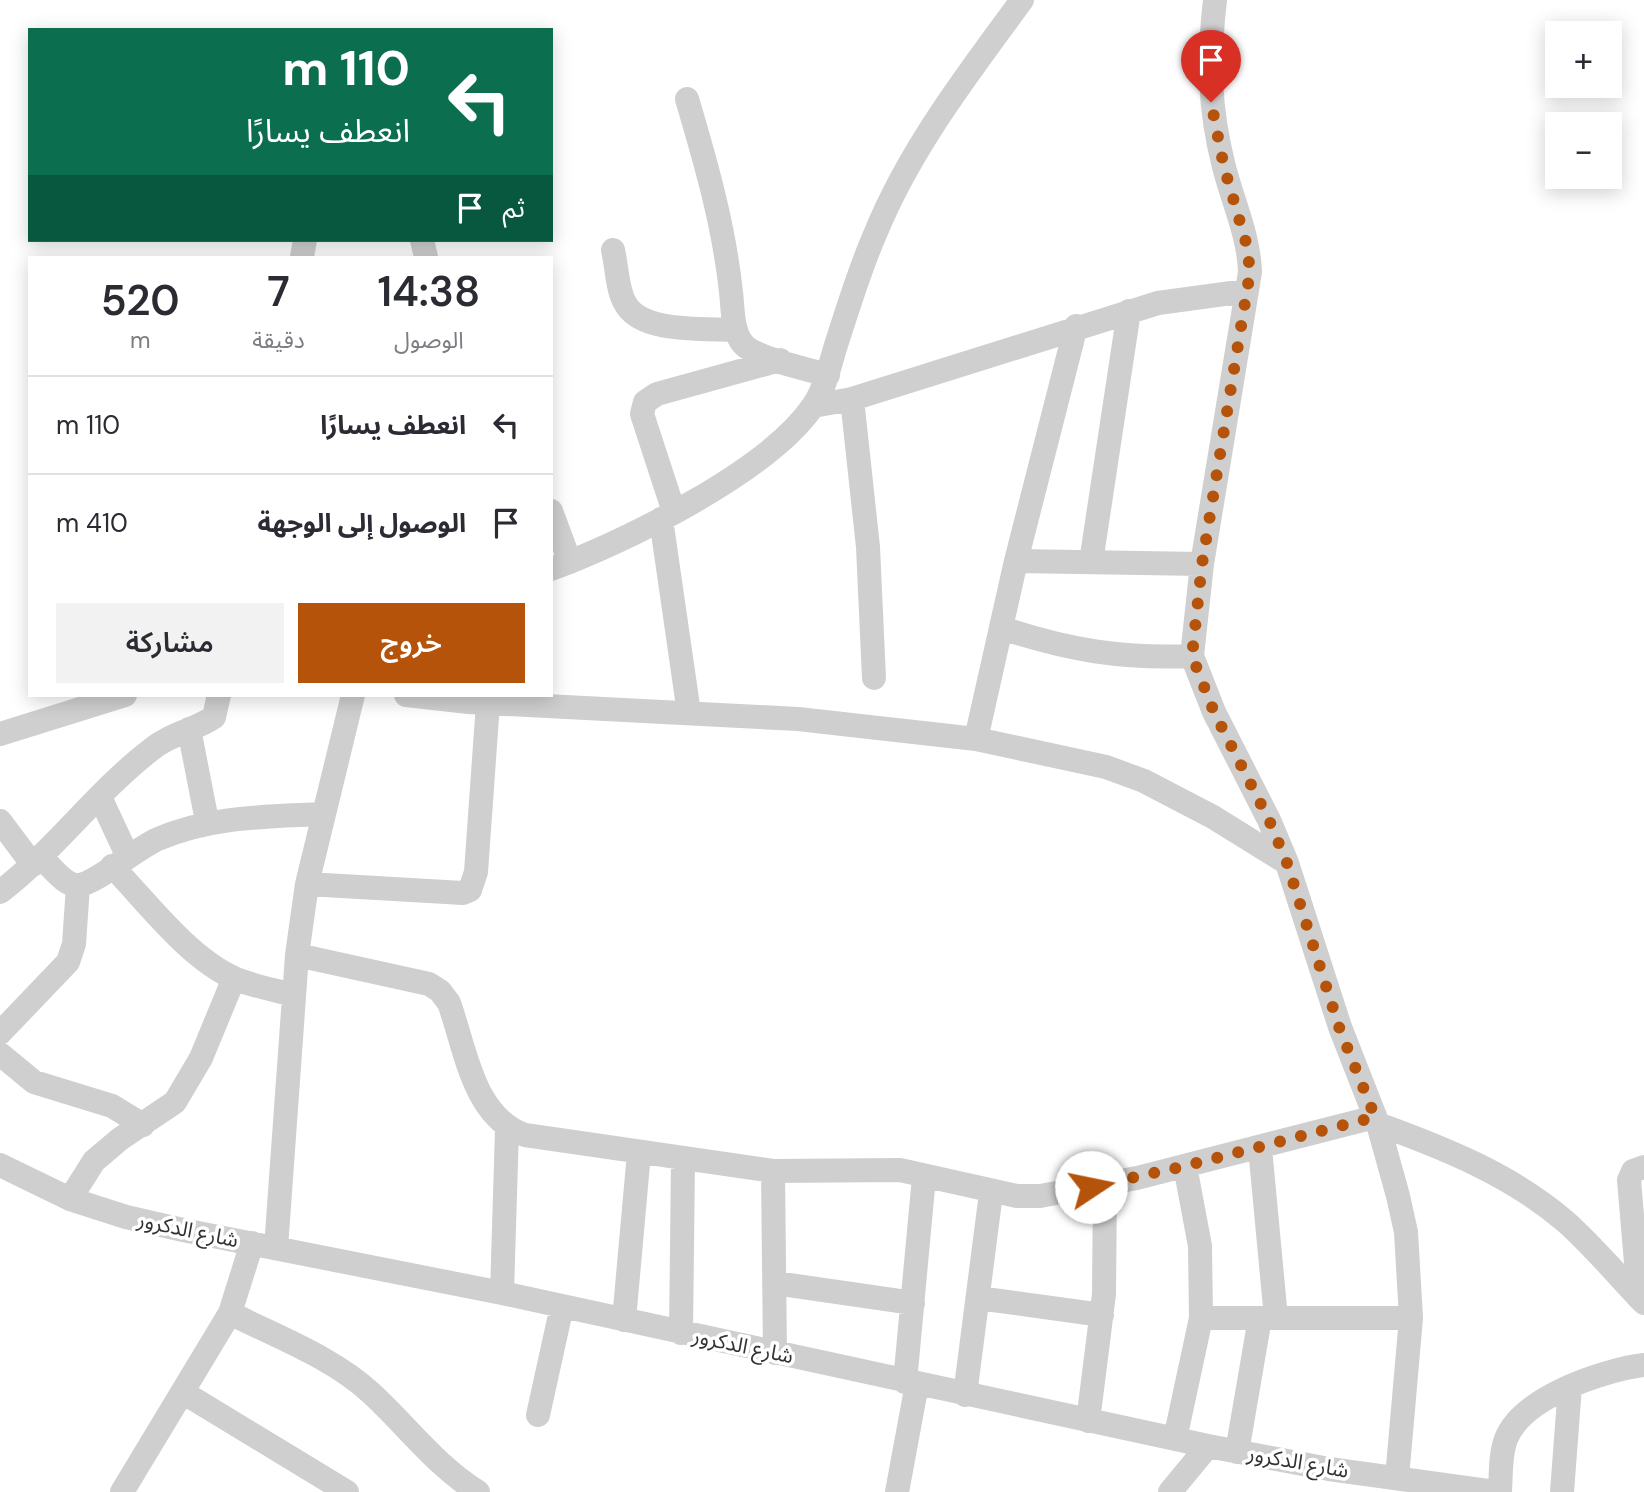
<!DOCTYPE html>
<html lang="ar">
<head>
<meta charset="utf-8">
<style>
  body { margin:0; font-family:"DM Sans","Noto Sans Arabic",sans-serif; background:#f2f2f3; color:#2b2b33; direction:rtl; height:100vh; display:flex; flex-direction:column; font-size:26px; white-space:nowrap }
  * { box-sizing:border-box; margin:0 }
  p { font-size:23px; color:#7c7c81 }
  .icon { flex:none; width:38px; height:38px; fill:none; stroke:currentColor; stroke-width:2; stroke-linecap:round; stroke-linejoin:round }
  .map { position:relative; flex:1; overflow:hidden; direction:ltr }
  .side { position:absolute; left:28px; top:256px; width:525px; height:441px; display:flex; flex-direction:column; background:#fff; border-radius:0px; box-shadow:0 4px 18px #0003; direction:rtl }
  .side>* { flex:none }
  .banner { position:absolute; left:28px; top:28px; width:525px; height:214px; border-radius:0px; box-shadow:0 4px 18px #0003; direction:rtl; background:#0b6e4f; color:#fff; overflow:hidden }
  .fabs { position:absolute; left:1545px; top:21px; display:grid; gap:14px }
  .fabs a { display:grid; place-items:center; width:77px; height:77px; border-radius:0px; background:#fff; box-shadow:0 4px 18px #0003; font-size:35px }
  .pin { position:absolute; display:grid; place-items:center; width:60px; height:60px; color:#fff; margin:-72px -30px; border-radius:50% 50% 50% 0; rotate:-45deg; box-shadow:0 0 7px #0007 }
  .pin .icon { rotate:45deg }
  .me { position:absolute; width:77px; margin:-38px; rotate:79deg; stroke-linejoin:round; filter:drop-shadow(0 0 5px #0008) }
  .turn { display:flex; align-items:center; gap:24px; height:147px; padding:0 28px; font-size:32px }
  .turn .icon { width:91px; height:91px; stroke-width:2.5 }
  .turn b { display:block; font-size:49px; line-height:60px }
  .then { display:flex; align-items:center; height:66px; padding:0 28px; background:#0003; gap:14px; font-size:26px }
  .eta { display:flex; justify-content:space-evenly; align-items:center; height:119px; text-align:center }
  .eta b { font-size:42px; font-weight:600; line-height:49px }
  .action { display:flex; gap:14px; margin-top:auto; padding:14px 28px }
  .action a { flex:1; height:80px; border-radius:0px; background:#b45309; color:#fff; font-size:28px; font-weight:600; line-height:80px; text-align:center }
  .action a+a { background:#f2f2f3; color:#2b2b33 }
  ul { padding:0; list-style:none }
  li { display:flex; align-items:center; gap:21px; height:98px; padding:0 28px; border-top:2px solid #e1e1e2 }
  li div { flex:1 }
  li b { display:block; font-size:26px }
  li em { font-style:normal }
  .map>svg:first-child { display:block }
</style>
</head>
<body>
<div class="map">
<svg width="1644" height="1492" viewBox="0 0 1644 1492">
  <rect width="100%" height="100%" fill="#fff"/>
  <g fill="none" stroke-linecap="round" stroke-linejoin="round">
    <path stroke="#cfcfcf" stroke-width="24" d="M1215,0C1208,60 1209,108 1224,167C1233,202 1249,236 1250,272L1202,564L1192,656L1214,712L1269,820L1287,863L1340,1027L1378,1124L1398,1196L1406,1232L1411,1318L1397,1478
      M687,99C706,163 724,226 731,292C733,309 732,331 743,344C756,359 808,369 828,375
      M422,240L426,257
      M613,250C617,267 617,289 625,303C641,334 706,328 736,330
      M302,257L305,240
      M852,399L868,547L874,678
      M813,406L852,399L1158,303L1246,291
      M551,511L570,562
      M674,512L642,414L645,402L657,394L780,360
      M661,519L689,713
      M1016,561L1202,564
      M1091,562L1129,311
      M551,569C625,542 769,471 813,406C826,387 830,363 837,342C849,305 860,268 876,232C911,147 968,74 1022,0
      M1002,628C1068,650 1122,659 1192,656
      M406,695L469,702L798,719L976,739L1106,767L1144,781L1213,817L1287,863
      M189,729L207,821
      M0,734L125,695
      M976,739L1016,561L1076,326
      M100,797L127,855
      M0,821L33,865
      M41,857C51,866 65,887 79,885C95,884 137,848 158,839C212,816 265,817 323,814
      M112,866C147,902 189,959 236,979C254,986 274,990 293,995
      M307,884L463,893L470,890L476,872L488,703
      M0,892C55,850 97,791 152,749C170,734 195,730 214,717L219,695
      M297,955L429,984L440,991L449,1003C466,1050 473,1117 525,1135L773,1171L900,1170L1017,1196H1040L1137,1178L1375,1117
      M0,1033L68,962L74,944L78,886
      M0,1054L34,1082L112,1106L143,1125
      M1378,1124C1444,1148 1512,1175 1566,1222C1594,1247 1618,1276 1644,1303
      M1260,1148L1276,1318
      M0,1165L70,1199L126,1217L183,1230L502,1293L1208,1446L1329,1469L1495,1492
      M773,1171L775,1353
      M70,1199L94,1161L120,1139L175,1102L201,1058L234,978
      M276,1248L297,955L307,884L353,695
      M775,1283L913,1303
      M502,1293L507,1129
      M978,1298L1102,1315
      M1639,1298L1629,1180L1633,1171L1644,1167
      M230,1313C277,1337 332,1357 371,1393C407,1426 436,1466 478,1492
      M1201,1318H1411
      M624,1320L639,1153
      M681,1333L683,1160
      M905,1382L924,1177
      M184,1393L347,1492
      M965,1395L991,1193
      M538,1415L562,1306
      M1088,1421L1104,1294L1105,1184
      M1175,1439L1201,1318L1200,1246L1185,1166
      M1237,1452L1260,1318
      M122,1492L230,1313L252,1243
      M897,1492L917,1384
      M1170,1492L1208,1446
      M1500,1492C1501,1476 1500,1454 1506,1439C1522,1397 1604,1370 1644,1365
      M1562,1492L1570,1386"/>
  </g>
  <g fill="none" stroke-linecap="round" stroke-linejoin="round">
    <path stroke="#b45309" stroke-width="12" stroke-dasharray="0 21.6" d="M1091,1187L1185,1166L1375,1117L1339,1027L1287,863L1269,820L1214,712L1192,656L1202,564L1250,272L1247,246L1224,167L1211,102"/>
  </g>
  <g text-anchor="middle" stroke-width="7" stroke-linejoin="round" paint-order="stroke">
    <g font-size="21" fill="#323232" stroke="#fff">
      <text transform="translate(188 1230) rotate(12)" y="7">شارع الدكرور</text>
      <text transform="translate(743 1346) rotate(12)" y="7">شارع الدكرور</text>
      <text transform="translate(1298 1462) rotate(10)" y="7">شارع الدكرور</text>
    </g>
  </g>
</svg>
<div class="fabs">
<a>+</a>
<a>−</a>
</div>
<div class="pin" style="left:1211px;top:102px;background:#d93025"><svg class="icon" aria-label="arrive" viewBox="0 0 24 24"><path d="M6 21V4h12l-3 4 3 4H6"/></svg></div>
<svg class="me" style="left:1091px;top:1187px" viewBox="-20 -20 40 40"><circle r="19" fill="#fff"/><path d="M0-13L10 11 0 6-10 11z" fill="#b45309"/></svg>
<div class="banner">
<div class="turn"><svg class="icon" aria-label="left" viewBox="0 0 24 24"><path d="M17 20v-9H6M10 6l-5 5 5 5"/></svg><div><b>110 m</b>انعطف يسارًا</div></div>
<div class="then">ثم<svg class="icon" aria-label="arrive" viewBox="0 0 24 24"><path d="M6 21V4h12l-3 4 3 4H6"/></svg></div>
</div>
<section class="side">
<div class="eta">
<div><b>14:38</b><p>الوصول</p></div>
<div><b>7</b><p>دقيقة</p></div>
<div><b>520</b><p>m</p></div>
</div>
<ul>
<li><svg class="icon" aria-label="left" viewBox="0 0 24 24"><path d="M17 20v-9H6M10 6l-5 5 5 5"/></svg><div><b>انعطف يسارًا</b></div><em>110 m</em></li>
<li><svg class="icon" aria-label="arrive" viewBox="0 0 24 24"><path d="M6 21V4h12l-3 4 3 4H6"/></svg><div><b>الوصول إلى الوجهة</b></div><em>410 m</em></li>
</ul>
<div class="action"><a>خروج</a><a>مشاركة</a></div>
</section>
</div>
</body>
</html>
